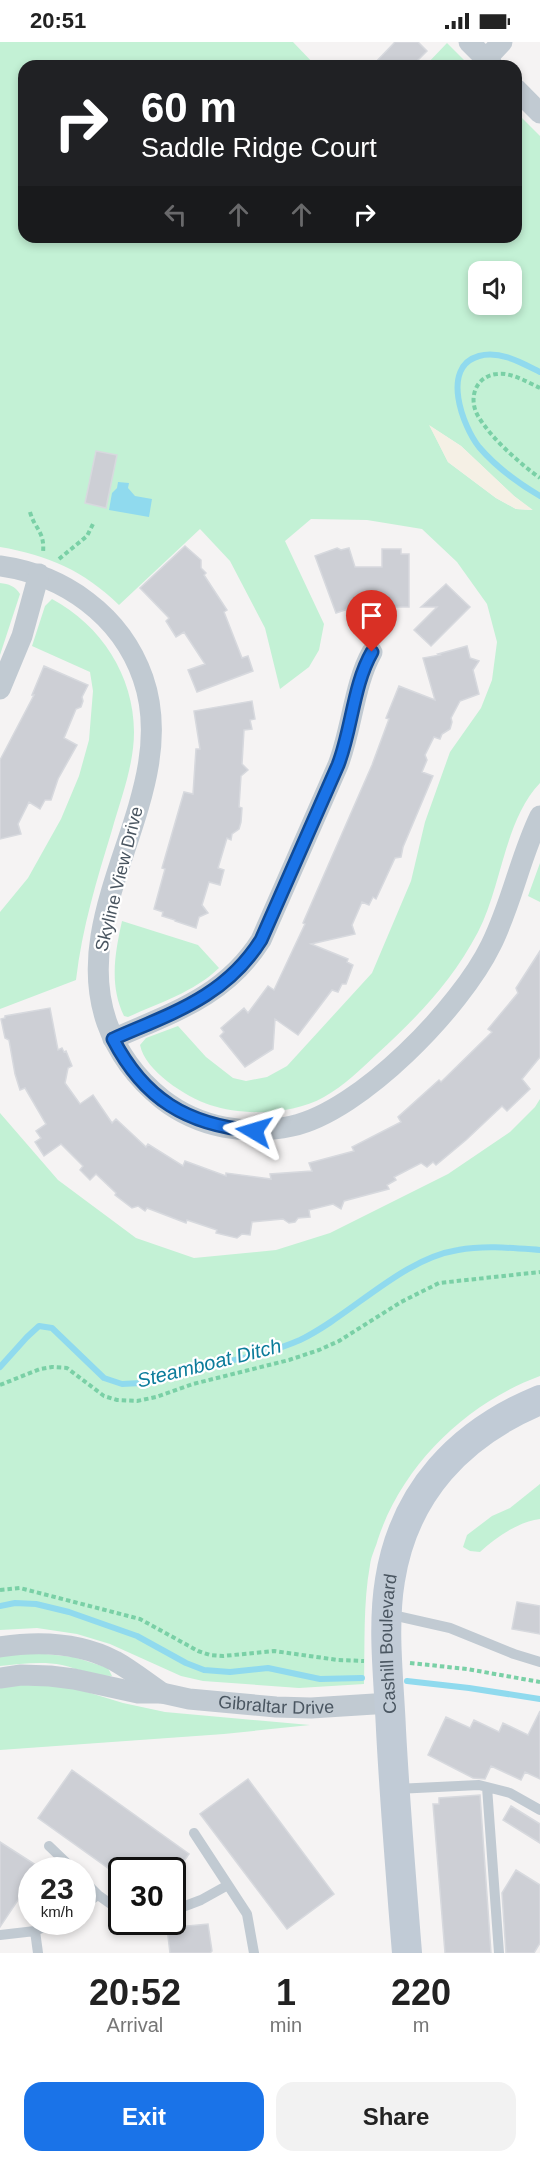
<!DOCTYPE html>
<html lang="en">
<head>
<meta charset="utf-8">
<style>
  body { margin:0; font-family:Helvetica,sans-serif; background:#f2f2f2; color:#222; height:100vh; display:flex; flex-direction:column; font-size:22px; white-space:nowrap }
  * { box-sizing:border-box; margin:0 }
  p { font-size:20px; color:#767676 }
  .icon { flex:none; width:33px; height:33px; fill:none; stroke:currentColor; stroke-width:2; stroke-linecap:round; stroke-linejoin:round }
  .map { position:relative; height:1911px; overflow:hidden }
  .details { display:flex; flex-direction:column; background:#fff; flex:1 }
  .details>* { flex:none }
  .hud { position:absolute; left:18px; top:18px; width:504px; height:183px; border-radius:18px; box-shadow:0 3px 9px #0003; background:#202124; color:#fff; overflow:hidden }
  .tools { position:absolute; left:468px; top:219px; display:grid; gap:12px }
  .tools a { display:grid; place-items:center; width:54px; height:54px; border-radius:12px; background:#fff; box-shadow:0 3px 9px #0003; font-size:30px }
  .speed { position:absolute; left:18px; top:1815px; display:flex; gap:12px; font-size:30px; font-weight:700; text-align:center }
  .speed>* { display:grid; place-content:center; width:78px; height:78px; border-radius:50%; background:#fff; box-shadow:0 3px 9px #0003; line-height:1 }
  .speed small { font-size:15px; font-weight:400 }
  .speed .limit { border:3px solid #111; border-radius:9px; background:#fff; color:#111 }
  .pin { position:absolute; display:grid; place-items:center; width:51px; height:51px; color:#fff; margin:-62px -26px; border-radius:50% 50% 50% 0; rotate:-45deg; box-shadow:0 0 6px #0007 }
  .pin .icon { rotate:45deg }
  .me { position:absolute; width:66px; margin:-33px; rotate:277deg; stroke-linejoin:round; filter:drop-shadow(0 0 4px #0008) }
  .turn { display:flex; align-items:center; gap:21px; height:126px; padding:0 24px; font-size:27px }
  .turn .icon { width:78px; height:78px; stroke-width:2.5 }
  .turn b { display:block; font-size:42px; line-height:51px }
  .lanes { display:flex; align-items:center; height:57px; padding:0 24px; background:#0003; justify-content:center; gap:30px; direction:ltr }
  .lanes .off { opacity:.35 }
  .eta { display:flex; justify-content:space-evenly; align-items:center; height:102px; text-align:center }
  .eta b { font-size:36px; font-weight:600; line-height:42px }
  .primary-button { display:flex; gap:12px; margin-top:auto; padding:12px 24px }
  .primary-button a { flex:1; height:69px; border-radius:18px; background:#1a73e8; color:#fff; font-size:24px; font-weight:600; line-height:69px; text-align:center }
  .primary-button a+a { background:#f2f2f2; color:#222 }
  .status { display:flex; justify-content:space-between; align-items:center; height:42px; padding:0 30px; background:#fff; direction:ltr }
  .status svg { height:16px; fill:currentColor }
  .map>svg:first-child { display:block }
</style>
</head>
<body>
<div class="status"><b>20:51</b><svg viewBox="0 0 49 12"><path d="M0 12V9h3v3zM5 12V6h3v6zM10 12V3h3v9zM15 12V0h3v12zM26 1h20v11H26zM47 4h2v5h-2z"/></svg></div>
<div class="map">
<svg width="540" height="1911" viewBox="0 0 540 1911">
  <rect width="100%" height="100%" fill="#f5f3f3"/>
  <path fill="#c3f1d5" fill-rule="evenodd" d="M0,0H293L316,24H24V195H516V70L540,94V741C504,779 502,844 478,890C451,941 418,974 377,1012C361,1027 344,1044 324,1055C292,1073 244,1074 210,1063C186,1055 145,1029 140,1003L146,996L178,984L206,1015L233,1036L246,1039L267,1035L287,1024L372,931L411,839L425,780L450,710L481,666L492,638L497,600L487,562L457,520L422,487L367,478L311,477L285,499L324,582L319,608L309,625L280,647L265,586L230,519L200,487L119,563C84,529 48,513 0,505ZM478,230H512V262H478ZM430,384L461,404L514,454L532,468L516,467L496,456L448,420Z
    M447,1L470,24H425Z
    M0,541C9,542 15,544 20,552L0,613Z
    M52,557C101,583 134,634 134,690C134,723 121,756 112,788C97,837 82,886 76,938L0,967V870L28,836L61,777L79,734L89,698L93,649L90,630L32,604L45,564Z
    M540,821V860L528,854Z
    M122,879L198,903L219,926C194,950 159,961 128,975L124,974C109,943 115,911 122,879Z
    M540,1057V1334C467,1361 403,1422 378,1497C376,1505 371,1514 370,1523C363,1561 365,1603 364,1642L299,1646L203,1639L181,1634L110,1602L77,1592L37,1586L0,1588V1071L58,1138L136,1196L194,1216L276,1208L330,1191L448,1132L510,1090L535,1065Z
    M540,1442V1477C518,1480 496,1495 480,1510L470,1509L463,1505L467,1493L492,1474L510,1466Z
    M36,1611L74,1615L108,1626L112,1634C95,1634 78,1627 62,1623C42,1619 20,1622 0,1624V1614Z
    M22,1643L57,1644L77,1647L123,1661L165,1670L310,1683L224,1692L0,1708V1646Z"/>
  <path fill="#f5f0e5" d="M429,383L461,404L514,454L533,468L516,467L496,456L448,420Z"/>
  <path fill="#90daee" d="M118,440L129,441L128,446L135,454L152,457L149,475L109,468L112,451L117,446Z"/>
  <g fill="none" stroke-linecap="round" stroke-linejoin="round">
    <path stroke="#90daee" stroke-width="6" d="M540,330C522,321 500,308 479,314C440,325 463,385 479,405C496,425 518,441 540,454
      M0,1325L27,1295L39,1284L52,1286L104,1336L122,1342L141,1341C168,1334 194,1327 221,1321C248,1315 275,1309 300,1298C352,1273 401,1217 458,1208C485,1203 513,1206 540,1208
      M0,1564L15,1561L36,1562L69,1570L137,1594L186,1621L204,1628L230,1630L268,1626L320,1637L362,1636
      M407,1639L469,1646L540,1657"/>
  </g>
  <path fill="#cdcfd5" stroke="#d7d9de" stroke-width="1.5" d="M395,0H418L427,9L412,24H372Z
    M96,409L117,413L106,466L85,461Z
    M185,504L201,518V526L206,531L204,533L227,568L224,570L242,616L248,614L253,629L197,650L188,628L205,622L184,590L176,595L166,579L169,576L140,546Z
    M337,506L341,508L349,506L355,525H382V507H401V512H409V565H368L356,568L351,566L336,571L315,514Z
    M446,542L470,565L431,604L414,588L437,565H421Z
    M467,604L470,616L479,619L473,628L479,652L460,659L451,676L452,680L450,687L442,692L440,697L434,695L425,713L427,718L422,730L433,734L403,805L401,815L395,816L376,857L373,855L369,863L362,860L352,883L355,892L311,902L348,917L347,920L353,923L346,942H342L338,950L332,948L298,993L275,977L273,1007L245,1025L220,994L224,990L221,986L244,966L248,971L268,944L274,948L305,882L303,881L372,723L389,677L386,676L399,644L435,658L423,616L440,613L438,612Z
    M44,624L88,643L82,655L83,659L81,665L76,667L64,696L77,703L58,737L51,758H45L40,767L29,760L18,782L21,792L0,797V718L34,653H32Z
    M252,659L255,677L250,678L252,687L244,688L242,722L248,728L241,734L239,765L242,766L241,780L239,787L232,792L231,798L227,796L218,826L224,828L220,843L209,840L202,863L208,871L199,875L196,886L175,879V878L162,874L163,870L154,867L165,827L162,826L184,750L193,752L196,707H200L194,669Z
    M540,909V1015L522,1037L530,1047L507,1069L502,1064L466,1098L436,1123L433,1120L427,1125L421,1121L394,1135L396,1138L387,1143L389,1147L344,1159L341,1167L333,1162L309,1168L310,1175L298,1176L295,1180L289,1181L283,1177L252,1180L250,1193L242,1192L237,1196L216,1191L217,1188L187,1178L186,1181L147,1166L145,1169L138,1164L132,1166L115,1153L116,1151L96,1132L90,1138L80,1128L83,1124L61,1102L44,1114L35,1100L41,1096L36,1089L46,1082L25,1046L20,1048L15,1032L9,998L5,996L1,977L5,976V974L50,966L58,1008L62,1006L64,1010L66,1009L72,1024L68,1026L65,1041L80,1062L93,1053L112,1081L116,1077L146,1105L148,1102L183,1124L185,1119L226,1134V1131L271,1137L270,1132L312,1129L309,1121L354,1109L352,1105L401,1080L398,1075L439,1038L441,1040L492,990L488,987L518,951L516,946Z
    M517,1560L540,1564V1592L512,1587Z
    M540,1669V1737L525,1730L521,1738L491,1724L485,1737L473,1736L428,1713L446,1675L470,1686L474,1678L499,1690L503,1681L528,1693Z
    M72,1728L189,1812L178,1828H122V1836L38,1776Z
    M248,1737L334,1852L287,1887L200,1772Z
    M480,1753L491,1911H445L433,1762H439V1756Z
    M511,1764L540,1782V1801L503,1778Z
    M0,1800L39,1825L37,1828H32V1837L0,1885Z
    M516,1828L540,1843V1901L534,1911H506L502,1851Z
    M208,1882L212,1909L210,1911H170L167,1886Z"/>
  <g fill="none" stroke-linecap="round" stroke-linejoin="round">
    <path stroke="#7ad0a6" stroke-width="4" stroke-dasharray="4.5 3" stroke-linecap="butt" d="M540,346C527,340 511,330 497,332C475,334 468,357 478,374C491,396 519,421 540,436
      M30,470C35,488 45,489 43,511
      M59,517L87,494L93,482
      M0,1343L40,1327L52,1325L67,1326L104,1354L117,1358L137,1359L156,1355L193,1342L289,1318L319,1308L339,1299L401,1260L439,1241L540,1230
      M0,1548L20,1546L140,1577L198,1609L210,1613L223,1614L274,1609L338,1618L364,1619
      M410,1621L467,1627L540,1640"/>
    <path stroke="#c1cad2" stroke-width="10" d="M388,1572L450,1586L514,1612L540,1620
      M487,1745L510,1751L540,1768
      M396,1747L479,1743L487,1745L499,1911
      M194,1791L247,1872L254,1911
      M49,1804L74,1828
      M82,1837L98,1853L122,1870
      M82,1864L98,1853
      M172,1869L201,1858L228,1843
      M35,1889L38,1911
      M0,1893L35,1889L55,1880"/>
    <g stroke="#c1cad2" stroke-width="21">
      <path d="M469,0L493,24"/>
      <path d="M486,17L502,0"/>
      <path d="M516,47L540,71"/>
      <path d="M0,524C64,533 121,573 143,636C183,751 66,865 107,981C118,1012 136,1036 162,1057C199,1086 247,1094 292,1084C361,1069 461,965 491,903C512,861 520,815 540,774"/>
      <path d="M0,647L22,594L39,532"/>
      <path d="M113,997C171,971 225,955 261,898L338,723C352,687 354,642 372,610"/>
      <path d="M0,1605C38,1599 80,1601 115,1619C131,1628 146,1640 162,1651"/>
      <path id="s1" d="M0,1636L21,1633L50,1634L74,1637L138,1651H162L189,1657L276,1665L311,1666L390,1661"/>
    </g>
    <path stroke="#c1cbd6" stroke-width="30" id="s2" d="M407,1911C401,1837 395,1763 391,1688C389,1639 382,1586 390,1538C404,1450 460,1391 540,1358"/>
  </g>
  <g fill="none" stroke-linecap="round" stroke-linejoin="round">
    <defs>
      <path id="route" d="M254,1089C187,1083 144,1057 113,997C172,971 225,955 261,898L338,723C352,687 353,643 372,610"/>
    </defs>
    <use href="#route" stroke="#114b97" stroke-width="15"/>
    <use href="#route" stroke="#1a73e8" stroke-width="10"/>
  </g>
  <g text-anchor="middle" stroke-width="4.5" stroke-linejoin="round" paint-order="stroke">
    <g font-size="18" fill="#4a5661" stroke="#fff">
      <text transform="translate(119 837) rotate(-76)" y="6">Skyline View Drive</text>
      <text dy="6" stroke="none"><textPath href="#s2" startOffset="310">Cashill Boulevard</textPath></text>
      <text dy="6" stroke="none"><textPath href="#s1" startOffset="279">Gibraltar Drive</textPath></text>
    </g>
    <g font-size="20" font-style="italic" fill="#0c7c9b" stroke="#fff">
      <text transform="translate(209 1321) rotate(-14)" y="7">Steamboat Ditch</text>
    </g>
  </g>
</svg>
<div class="tools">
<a><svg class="icon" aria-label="sound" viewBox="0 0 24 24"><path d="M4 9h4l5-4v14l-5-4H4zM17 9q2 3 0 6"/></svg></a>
</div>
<div class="speed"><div>23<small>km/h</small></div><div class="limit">30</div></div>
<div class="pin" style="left:372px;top:610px;background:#d93025"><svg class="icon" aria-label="arrive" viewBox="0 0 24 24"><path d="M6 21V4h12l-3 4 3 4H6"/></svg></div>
<svg class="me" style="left:254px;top:1089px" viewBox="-20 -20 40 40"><path d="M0-17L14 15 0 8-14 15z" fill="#1a73e8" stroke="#fff" stroke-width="4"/></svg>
<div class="hud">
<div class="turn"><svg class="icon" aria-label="right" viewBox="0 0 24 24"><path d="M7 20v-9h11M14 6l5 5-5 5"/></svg><div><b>60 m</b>Saddle Ridge Court</div></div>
<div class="lanes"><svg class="icon off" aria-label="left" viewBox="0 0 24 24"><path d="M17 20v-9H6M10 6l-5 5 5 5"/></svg><svg class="icon off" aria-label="ahead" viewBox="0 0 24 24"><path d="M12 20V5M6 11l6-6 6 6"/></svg><svg class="icon off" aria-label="ahead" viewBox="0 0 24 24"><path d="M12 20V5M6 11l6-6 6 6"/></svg><svg class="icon" aria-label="right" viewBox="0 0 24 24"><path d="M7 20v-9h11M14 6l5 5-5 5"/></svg></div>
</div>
</div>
<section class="details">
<div class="eta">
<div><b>20:52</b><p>Arrival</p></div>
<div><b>1</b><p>min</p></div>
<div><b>220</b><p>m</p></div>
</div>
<div class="primary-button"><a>Exit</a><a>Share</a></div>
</section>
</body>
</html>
